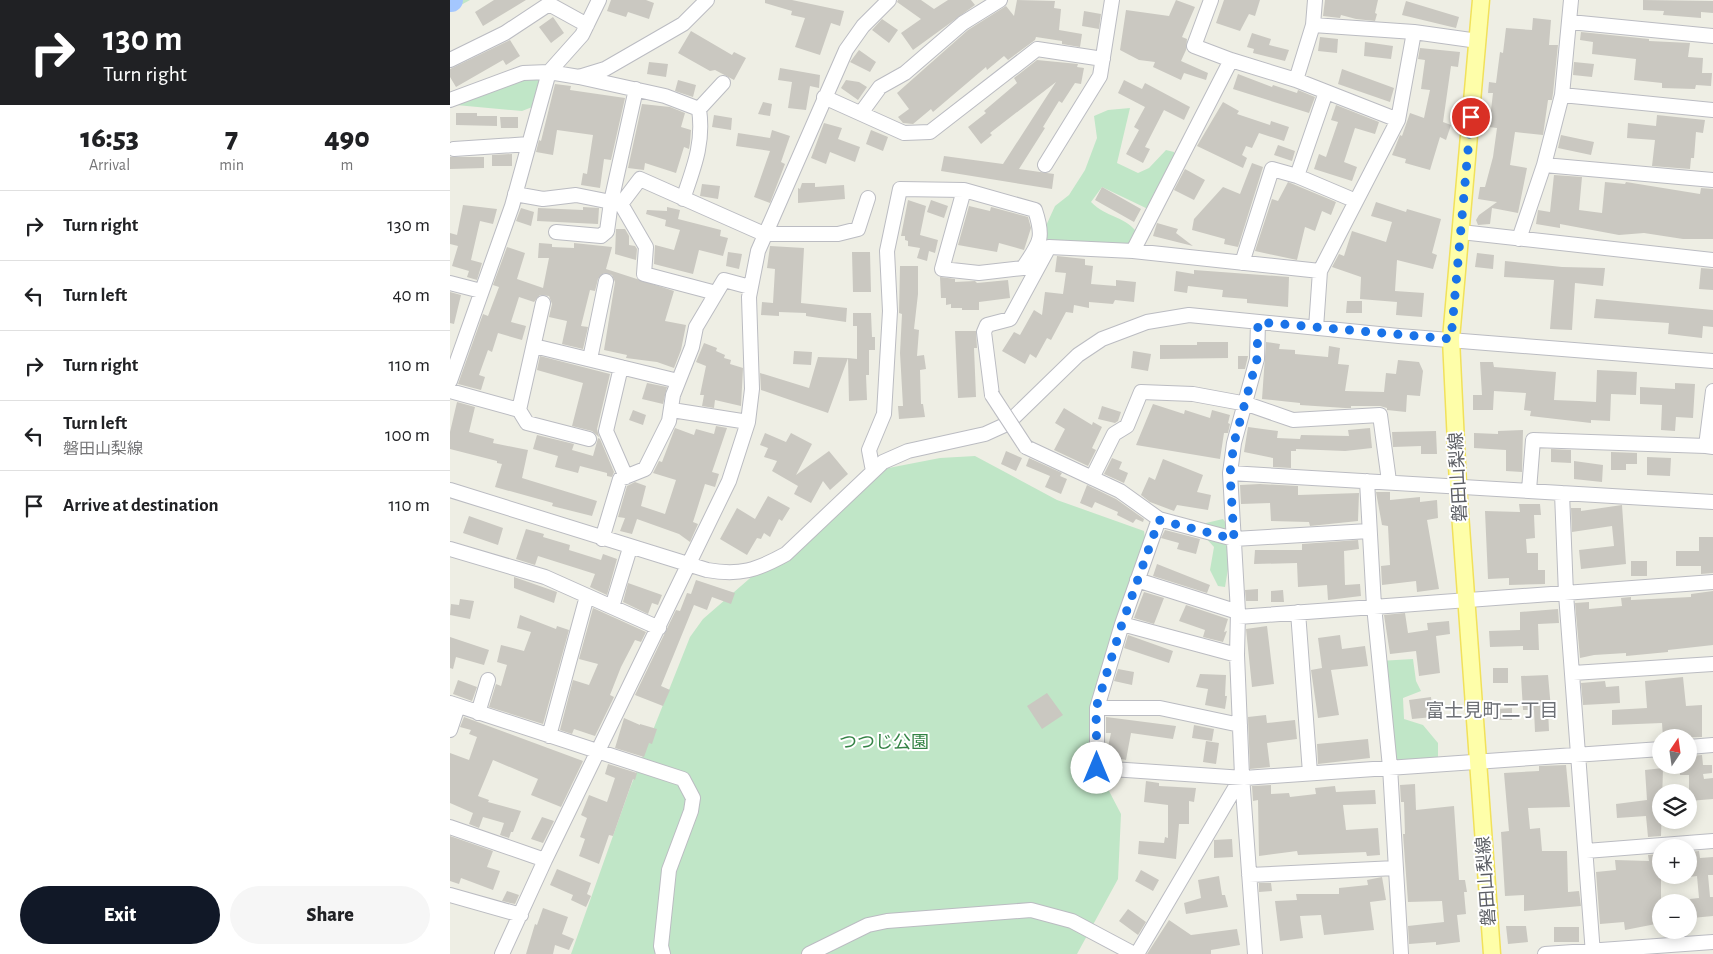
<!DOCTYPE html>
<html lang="en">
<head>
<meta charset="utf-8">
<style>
  body { margin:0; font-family:"Alegreya Sans","Noto Sans JP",sans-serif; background:#f6f6f6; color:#202124; height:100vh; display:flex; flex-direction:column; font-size:19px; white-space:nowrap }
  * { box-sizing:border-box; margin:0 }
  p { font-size:16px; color:#757577 }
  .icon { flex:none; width:28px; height:28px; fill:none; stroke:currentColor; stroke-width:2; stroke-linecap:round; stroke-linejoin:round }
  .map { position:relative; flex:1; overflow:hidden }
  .sheet { display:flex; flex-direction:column; background:#fff; width:450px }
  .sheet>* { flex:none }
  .hud { background:#202124; color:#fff; overflow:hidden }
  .needle { width:32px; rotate:13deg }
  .buttons { position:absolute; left:1202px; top:729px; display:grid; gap:10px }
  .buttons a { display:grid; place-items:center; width:45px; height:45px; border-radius:50%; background:#fff; box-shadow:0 2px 12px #0003; font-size:25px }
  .pin { position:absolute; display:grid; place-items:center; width:42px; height:42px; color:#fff; margin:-21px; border:2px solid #fff; border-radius:50%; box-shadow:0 1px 5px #0007 }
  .me { position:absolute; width:55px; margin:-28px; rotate:0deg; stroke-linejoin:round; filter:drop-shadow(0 0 4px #0008) }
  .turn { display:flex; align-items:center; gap:18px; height:105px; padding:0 20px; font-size:22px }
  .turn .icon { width:65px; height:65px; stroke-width:2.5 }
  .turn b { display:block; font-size:35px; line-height:42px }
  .eta { display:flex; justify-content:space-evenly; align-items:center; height:85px; text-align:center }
  .eta b { font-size:30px; font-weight:800; line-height:35px }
  .button { display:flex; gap:10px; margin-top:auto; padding:10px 20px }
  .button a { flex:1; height:58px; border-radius:30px; background:#111827; color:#fff; font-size:20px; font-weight:800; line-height:58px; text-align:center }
  .button a+a { background:#f6f6f6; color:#202124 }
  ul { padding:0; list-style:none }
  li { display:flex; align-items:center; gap:15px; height:70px; padding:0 20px; border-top:1px solid #e0e0e0 }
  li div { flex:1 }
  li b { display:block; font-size:19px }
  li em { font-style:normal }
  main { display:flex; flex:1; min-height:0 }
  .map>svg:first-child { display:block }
</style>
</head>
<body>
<main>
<section class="sheet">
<div class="hud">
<div class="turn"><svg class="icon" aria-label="right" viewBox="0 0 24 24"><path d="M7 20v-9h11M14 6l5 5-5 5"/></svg><div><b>130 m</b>Turn right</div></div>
</div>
<div class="eta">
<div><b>16:53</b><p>Arrival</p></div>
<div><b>7</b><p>min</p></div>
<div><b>490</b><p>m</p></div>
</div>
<ul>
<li><svg class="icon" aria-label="right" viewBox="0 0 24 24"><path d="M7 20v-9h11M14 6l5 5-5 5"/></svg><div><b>Turn right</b></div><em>130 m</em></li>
<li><svg class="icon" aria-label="left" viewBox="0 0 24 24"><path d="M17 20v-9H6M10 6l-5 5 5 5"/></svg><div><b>Turn left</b></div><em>40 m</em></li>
<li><svg class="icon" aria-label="right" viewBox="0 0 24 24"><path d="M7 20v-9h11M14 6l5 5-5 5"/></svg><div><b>Turn right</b></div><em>110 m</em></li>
<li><svg class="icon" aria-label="left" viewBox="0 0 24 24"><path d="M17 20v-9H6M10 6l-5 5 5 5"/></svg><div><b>Turn left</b><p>磐田山梨線</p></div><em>100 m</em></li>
<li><svg class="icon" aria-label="arrive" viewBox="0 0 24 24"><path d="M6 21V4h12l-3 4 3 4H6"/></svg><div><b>Arrive at destination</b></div><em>110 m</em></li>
</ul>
<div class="button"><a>Exit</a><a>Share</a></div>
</section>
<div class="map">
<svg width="1263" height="954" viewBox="0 0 1263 954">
  <rect width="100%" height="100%" fill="#eeeee4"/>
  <path fill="#c0e6c7" d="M0,0H20L0,11Z
    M93,72L90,104L72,111L6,105Z
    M680,108L667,163L688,173L699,168L716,150L724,152L726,159L700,210L652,187L641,202C657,218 672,215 686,231L683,251L589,241L605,206L619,195L635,170L647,138L644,116L658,110Z
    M525,456L607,500L694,531L697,553L647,708V768L671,814L668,879L627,954H121L180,788L240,637L253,619L423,471L490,458Z
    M773,519L781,530L780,557L775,587L768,586L760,570L764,547L754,536L756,523Z
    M963,659L966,681L971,691L953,698L954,719L973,725L988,743V758L939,764L929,661Z"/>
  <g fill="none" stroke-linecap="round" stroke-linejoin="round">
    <path stroke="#a4c7fe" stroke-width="24" d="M0,0H1"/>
  </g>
  <path fill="#cac8c1" d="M44,0H76L33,26L25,12Z
    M161,0H196L204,3L199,19L178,12L176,17L157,11Z
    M315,0H342L394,11L390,26L381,23L370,55L345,47L355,18L341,15L342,11L315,3Z
    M448,0H471L484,9L498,0H521L525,5L463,50L451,33L471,19L447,2Z
    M567,0L605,1L604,8L611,9L609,30L632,34L630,47L612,44V41L586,37L585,40L558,60L554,56L537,70L536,67L483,112L481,109L463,124L453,123L448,117L459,109L447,93L518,30L556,6L564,16Z
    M726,0L745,7L732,37L737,39L736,50L731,61L758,73L756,80L734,73L731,80L703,67L705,62L689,60L670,50L676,10L719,16Z
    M774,0H810L805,16L799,14L790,31L766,23Z
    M875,0H928L925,13L927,14L925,21L906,19L891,15L890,18L873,16Z
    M1193,0L1263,1V13L1251,12V18L1213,15L1214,11L1193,10Z
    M956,1L1009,17L1006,28L952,15Z
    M634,11L651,14L649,29L632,26Z
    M103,17L114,33L101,43L89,27Z
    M1083,18L1101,20L1099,45H1108L1103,93L1102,100H1098L1093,135L1065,132L1060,165L1077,168L1068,213L1042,208L1040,224L1028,225L1026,220L1029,215L1047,202L1028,199L1030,187H1035L1043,157L1047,128L1039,127L1043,93H1038L1039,82L1046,83L1050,52L1053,53L1056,28L1082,30Z
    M432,19L448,30L439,43L422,30Z
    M241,31L282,55L284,52L296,58L284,80L265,70L260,71L228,53Z
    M1131,32L1199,39V41L1240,43L1238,57L1253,58L1252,73H1262L1261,86L1246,85L1245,89L1212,88V83L1184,80L1186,59L1142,54L1143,42L1130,40Z
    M802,33L821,39L819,45L839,50L835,61L803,53L804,49L797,47Z
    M870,37L888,39L887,53L868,51Z
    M60,40L70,56L56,65L53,60L6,87L0,77V69Z
    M915,42L943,46L941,59L914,56Z
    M970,48L1010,52L1008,67L1001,66L993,122L1001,125L996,140L990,137L980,170L955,163L956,159L942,155L950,135L952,136L960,113L974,118L980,90L971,89L975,60L968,59Z
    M409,50L426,62L420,72L400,62Z
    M587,60L628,64L627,67L634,68L631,84L625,83L612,103L609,101L593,127L595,128L569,169L604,174L602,189L491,171L494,156L553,164L606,82L540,133L542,135L531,144L518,127L536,113L534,111L567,83L564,78Z
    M199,62L218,64L216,77L197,74Z
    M1124,62L1144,64L1142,77L1123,75Z
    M330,68L370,75L369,88L360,86L356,110L338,108L342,82L328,80Z
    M892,69L944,88L940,102L888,84Z
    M788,74L822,87L823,85L847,93L848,90L865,97L859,113L783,89Z
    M228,80L246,85L243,97L225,91Z
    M396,80L409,82L417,87L408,100L391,88Z
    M674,80L692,89L695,83L740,107L734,120L714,110L695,147L700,149L693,163L676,154L689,130L684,127L695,107L668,93Z
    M105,84L121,86L120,90L175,98L161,160L154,159L150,188L131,185L133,173L137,174L143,135L107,130L103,155L86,152L89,140L91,141Z
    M313,102L322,104L320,116L308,114Z
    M773,102L789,111L787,114L820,125L821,121L839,127L834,141L809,133L802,148L796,146L792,155L797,158L793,168L747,146Z
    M192,104L220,107L235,113L231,127L241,130L240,143L239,149L234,147L226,173L195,163L194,170L178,168Z
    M886,105L929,122L925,134L905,128L894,162L907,167L902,181L864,169L869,154L876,157L888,122L881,120Z
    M6,113H27V116H47V126L6,125Z
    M264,115L282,118L281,130L262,127Z
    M1207,115L1255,120L1253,133L1246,132L1244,158H1241L1240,169L1202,166L1205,140L1177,138L1178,123L1206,126Z
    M50,117H68V128H51Z
    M374,123L392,128L388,139L410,147L405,162L380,152L376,164L361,158Z
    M322,130L340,136L331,162L335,164L320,203L304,197L320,151L286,146L288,133L320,138Z
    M421,130L438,137L433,151L416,144Z
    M1111,135L1144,142L1141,155L1108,148Z
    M828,145L845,151L842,161L824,155Z
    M62,154V166H42V155Z
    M0,157H34V168L0,169Z
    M802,163L813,167L788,247L774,244L775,239L742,230L744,219L773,187L790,194Z
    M735,169L755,180L744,200L724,190Z
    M1104,175L1132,177L1129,210L1152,213L1155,182L1175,184L1176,182L1250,194L1251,188L1263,189V239H1233L1194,233L1169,235L1110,224V228L1086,224L1088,210L1100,212Z
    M838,182L886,202L881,215L872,211L865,231L855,227L847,260L805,251L822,199L828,201Z
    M352,183H365V187L394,185L395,199L348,203V188L350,189Z
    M252,184L270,186L268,199L250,196Z
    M652,187L691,209L684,222L645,200Z
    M458,200L476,206L470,235L488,240L485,253L479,251L477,261L467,258L470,248L458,246V241L455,240V236H451Z
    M481,200L498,206L494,218L477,212Z
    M926,202L956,212L957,209L991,219L982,253L987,255L983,269L947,260L945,291L974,293L972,317L946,315L947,302L910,299L911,277L882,267L889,254L894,256L902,231L936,242L942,222L921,216Z
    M13,205L47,209L43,224L30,221L21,260L32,263L27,280L17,277L19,271L2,266L8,246L0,244V233L7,235Z
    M519,206L540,211L541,207L578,217L581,228L574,250L549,243L547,252L508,245Z
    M133,207L149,208L148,224L87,221L88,208L133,210Z
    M217,207L230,210L228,219L271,230L270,236L278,238L273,256L249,250L243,274L204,264L205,245L224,250L230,230L215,226L216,220L196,214L197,210L217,211Z
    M71,208L84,212L81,226L66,221Z
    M707,223L728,229L726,233L743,246L703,236Z
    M166,229H175L179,236V245L185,246L187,249L186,260L165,254Z
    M89,243L102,244V247L124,248V243L162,247L156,269L224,291L215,321L236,325L231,350L224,368L207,362L176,358L177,355L154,350L165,282L162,275L154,273L148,279L145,291L140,290L131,326L138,327L133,349L112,344L117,321L99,317L102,304L99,296L90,295L84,302L69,297L61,322L76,326L72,340L48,333L42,352L38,350L29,375L35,377L31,390L8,384L33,314L38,316L49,287L43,285L57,247L75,253L67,279L93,288L99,258H88Z
    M320,246L354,248L351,303L397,308L396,322L356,316V313L329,312V316L311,315L312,302L323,303L325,269L317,268Z
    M278,252L292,254L289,269L276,266Z
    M402,252H420L421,292H403Z
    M1027,253L1044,255L1043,269L1025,267Z
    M607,256L635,259V265L643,266L641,284L666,286V280L686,282L684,302L665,300L663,304L639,302V308L624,305L623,313L616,312L601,340L597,338L586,358L580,354L575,364L552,351L564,332L570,335L584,310L592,315L595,292L613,294L616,273L605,272Z
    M1055,261L1112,267L1155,268L1153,286L1125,283L1122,330L1100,329L1104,280L1054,277Z
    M450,266H468V294L464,329L469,330L467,356L474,355L476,369L470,370L471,404H473L475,417L449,419L448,406H453L450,353L452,314L449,313Z
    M1251,268L1263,269V290L1249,289Z
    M744,270L839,277L838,307L797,303V299L772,297L773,290L738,286L737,293L724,291L726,271L744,274Z
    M490,277L505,279V282L525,281L527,283L558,280L560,298L529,302V310H512V308H501V304L496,305V298H491Z
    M0,292L11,295L4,324L0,323Z
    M1146,299L1263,310V327L1253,326L1252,338L1218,334L1219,323L1144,318Z
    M897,301H912V313H896Z
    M403,313H421L422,337H425V350H419V375H416L417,400L399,401L398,358L407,359V326H403Z
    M505,331H526L527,348H524L526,397L508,398Z
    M747,342H778V358L710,359V345H747Z
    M816,342L830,344L829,349L845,350V354L878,357L879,346L890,348L888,364L899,365L895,391L934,392L936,373L946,374L948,360L969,362L973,371L970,396L957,395L956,412L937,410V408L930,406H901V408H895L850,405V403L812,399Z
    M254,343L267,348L266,351L275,355L274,358L281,360L280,364L293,368L291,406L265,400L264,408L252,406L254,395H250L256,366L246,362Z
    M344,351L362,352L361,365L343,364Z
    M683,351L701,354L698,371L681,368Z
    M90,356L160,374L147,429L149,437L142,431L122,426L133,383L87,370Z
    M788,356H798L795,369H788Z
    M368,357L398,358L378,413L311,390L310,373L359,388Z
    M1030,362H1043L1044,367L1106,372L1104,400L1129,401L1146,402L1147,370L1187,372L1186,395L1161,394L1160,421L1141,420V423L1080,416L1081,411L1074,410L1076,393L1044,391L1043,410H1023V395H1032Z
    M197,383L217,387L213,404L192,399Z
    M1225,383L1245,384L1243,418L1226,417L1225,431L1211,430L1212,405L1190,404V387L1225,389Z
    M7,402L25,407L19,432L44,439L43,443L78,450L72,478L147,501L142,516L102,506L103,503L45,487L52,464L47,463V461L0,449V432Z
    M703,404L734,414L735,410L760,418L762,410L780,415L778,423L780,424L778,433H774L770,459L686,445Z
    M652,406L671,412L668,421L665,423L648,419Z
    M614,408L642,425L643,422L652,427L642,448L646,450L638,466L604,450L615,429L605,423Z
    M183,410L196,415L193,425L179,420Z
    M266,426L277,428L262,472L269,474L265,487L255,484L243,522L248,524L240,542L229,534L187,519L182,534L170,531L175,518L168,517L177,486L185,482L196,486L191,506L215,514L226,480L203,473L209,461L212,462L225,428L244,435L246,429L264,434Z
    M798,427L828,431L827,438L850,439L851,435L899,436L898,430L920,428L922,448L895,451L846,449V451H841V468L823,467V458L794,452Z
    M1073,430L1072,472L1056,471V450L1024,448V433L1048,434V431Z
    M986,431L987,454H971V446L943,447L942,432Z
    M315,433L336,442L341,433L362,444L346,475L379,451L398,474L380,490L373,481L361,503L344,494L348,486L322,471L327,461L314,457L318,448L310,445Z
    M87,435L124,444L122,450L143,456L148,438L150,439L164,472L162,477L157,476V473L130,466L128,473L105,467L108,456L83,449Z
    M1101,449L1121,450V463L1101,462Z
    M556,451L572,458L566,471L551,464Z
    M1161,452L1187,453V464H1176V470H1161Z
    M1197,457L1221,458L1220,476L1197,475Z
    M579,458L612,473L610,476L617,479L611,494L595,487L600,476L576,466Z
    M662,458L672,462L669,469L678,473L674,483L654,474Z
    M713,459L753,475L747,492L761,495L758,510L727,505L724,511L700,502L691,495L699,477L705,480Z
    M1124,461L1153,465L1152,482L1124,479Z
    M810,484L848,486V495L909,493L908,521L860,526L859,522L821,521L820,503L791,504L790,485Z
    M637,485L666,499L694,519L693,522L686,519L683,523L667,515L668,512L645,502L642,508L630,503Z
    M926,492H940V500L970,497V502L987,500L988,518L977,520L989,589L967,592L966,581L932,585L931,566L940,565L938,526L932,525Z
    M318,496L340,508L332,521L329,519L320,537L314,533L311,539L307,538L297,555L270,539L287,508L305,519Z
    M1069,504H1090L1091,515H1084L1085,538L1076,539L1077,553H1088V570H1095V584L1059,585V578L1038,579L1035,511L1070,512Z
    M1172,505L1176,564L1131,569L1129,550L1164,546L1162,526L1122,532L1121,508H1131V511Z
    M19,516L53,528L48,545L13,533Z
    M76,529L94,534L93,537L120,545L119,550L151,560L153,554L167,559L157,595L140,587L145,574L88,556L85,565L66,559Z
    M715,530L750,539L746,554L727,549L729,543L711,538Z
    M1249,537H1263V573L1251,574V566H1226V551H1249Z
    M908,540L909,549L894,551L895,585L910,584L911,596L878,600L877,585L848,587L847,563L804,564L805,550H852V544Z
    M1181,561H1197V576H1181Z
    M707,564L760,585L757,593L703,576Z
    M64,577L107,592L104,603L64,588Z
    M246,580L285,593L281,604L262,597L257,610L244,605L211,686L220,690L213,706L185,695L226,610L230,611L237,593L241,594Z
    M178,583L212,595L208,605L202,603L198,614L173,602Z
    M808,589V601H796L795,590Z
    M833,590L834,602H821V591Z
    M1263,591V645L1218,650V652L1176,656V653L1144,655L1130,658L1125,603L1139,602V609L1172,606L1171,598L1181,597V600L1241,597V594Z
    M694,592L714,598L704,624L684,618Z
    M10,599L24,601L20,619L0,615L1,604L9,605Z
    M736,605L778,619L774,632L777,631L773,642L753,637L755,630L729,621Z
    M143,608L196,632L191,642L185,640L171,667L160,695L164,697L145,736L124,729L122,734L110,730L123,680L139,685L148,664L129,659Z
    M1108,609L1109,623L1088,624L1089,650H1073V646L1040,647L1039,631L1070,630V612Z
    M955,613L958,633L978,630L977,623L999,621L1000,634L986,636L990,673L969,676L966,651L940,654L934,615Z
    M70,615L106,629L107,626L119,630L93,724L39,707L46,684L51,686L57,665L47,662L51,645L74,651L81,632L67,628Z
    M817,626L824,684L802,687L796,629Z
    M678,635L723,651L719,663L674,648Z
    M890,635L892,649L915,646L918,666L881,670L889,715L868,718L861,670L872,668L868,638Z
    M0,637L39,650L34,665L6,657L3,669L0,668Z
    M1043,668H1058V683H1043Z
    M668,669L684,672L682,685L664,681Z
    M750,674L776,675L775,696H777L775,709L755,705L758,689L746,687Z
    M1098,675L1101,709H1098L1099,731L1085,732L1084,710H1073L1071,676Z
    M1233,677L1236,706L1252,705V737L1213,738L1212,723L1162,725V710L1197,708L1195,681Z
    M8,680L27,687L22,701L3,694Z
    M1155,681L1156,687L1169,686L1170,703L1133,705L1131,683Z
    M597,693L613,715L592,729L577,706Z
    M981,697L983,717L962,719L959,700Z
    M1062,708V720H1046V709Z
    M816,715L817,723L845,720L847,739L817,743L820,767L800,769L798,717Z
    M14,717L133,761L111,807L81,795L88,779L43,760L28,796L39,800L38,802L71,811L63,832H61L59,838L50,835L54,823L33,817L29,828L19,824L23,813L0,803V753L19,760L27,737L19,734L21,730L10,727Z
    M656,717L726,726L723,739L681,733L676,760L656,756L661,733H656Z
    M174,718L190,725V724L207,729L202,744L199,743L194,757L165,748Z
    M744,725L764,729L762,741L742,738Z
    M918,739L920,758L868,764L867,744Z
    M756,741L769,743L766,764L753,762Z
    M1252,755L1253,765H1262V773L1253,774L1254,779L1263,778V799L1239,801V775H1230V765H1239V756Z
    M158,764L187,773L185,780L183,779L163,836L159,835L149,864L129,856L135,839L130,837L137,818L131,815L139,795L157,802L165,778L155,774Z
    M1116,765L1120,807L1078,808L1080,829L1090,828L1092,851H1117L1118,892L1129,891L1131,906L1074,911V895L1055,896L1051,832L1059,831L1054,773L1089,771V766Z
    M1213,768L1211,836L1198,837L1196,816L1167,818L1166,804L1197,800L1195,770Z
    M696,781L709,783V786L746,788L744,802L739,801V824H729L726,859L688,854L689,841L714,843L715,837L718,838V805L694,802Z
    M965,784L966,810L1004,806L1009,880H1015L1017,892H1014L1016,914L1007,915L1010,942L986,945V942L959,944L958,926L994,922L992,901L958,902L953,834H955L954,802H951L950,785Z
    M821,785V794L839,793L840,797L866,794L865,788L885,786L886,792L925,790L926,804L893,805L896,830L928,828L930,855L917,856L916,852L848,855L847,851L809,856L808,800L803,801L802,786Z
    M92,817L104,821L93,843L81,839Z
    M0,836L43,851L37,867L50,871L43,890L11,878L9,884L0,881Z
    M782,839L783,857L764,858V840Z
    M1249,851L1250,858L1263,857V875H1258L1260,897H1263V916L1242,918L1240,899L1249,898L1247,876L1239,877V852Z
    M1211,854V903H1209L1211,923L1175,930L1174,922L1150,924L1146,872L1166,870L1165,860L1199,861L1198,855Z
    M107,869L141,883L137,894L141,896L136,907L121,900L123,895L100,885Z
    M691,870L709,880L703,891L685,881Z
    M769,876L772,895H775L778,907L736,914L734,903L751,898L748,880Z
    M932,877L936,900L920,902L924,930L874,935L871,915L850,916L853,938L830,941L825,901L847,900L846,894H889V888L918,885L917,880Z
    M809,883H821L822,891L809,892Z
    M57,891L69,895L65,904L52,901Z
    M93,908L118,917L112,934L124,939L119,950L105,945L103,954H76L85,924L87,925Z
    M678,909L696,922L688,935L669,921Z
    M719,920L741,935L787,929L790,945L761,950V954H697Z
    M1056,926H1076L1078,942L1058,944Z
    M1104,927H1129V942H1104Z"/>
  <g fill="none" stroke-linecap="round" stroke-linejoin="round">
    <defs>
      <path id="minor" d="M761,0L744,46L781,60
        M1120,22L1263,36
        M863,25L964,32
        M0,60L55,33L99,4L137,25
        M129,77L215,96L249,109C254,143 244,167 233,199
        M846,80L863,25L865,0
        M876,92L847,176L906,201
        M1112,95L1263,110
        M374,97L454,133L480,132L587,49L653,59
        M0,100L73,73L99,72L129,77L155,69L233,24L257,0
        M249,109L273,83
        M411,113L430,87L455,73L513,23L550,0
        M4,149L79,144
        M595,165L650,76L662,0
        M1094,165L1263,180
        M65,194L93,199L126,195L171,204L196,247L194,274L266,293
        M171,204L190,179L314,234H388L408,229L418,198
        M106,232L151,236L157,231L161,202L186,89
        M1011,232L1263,260
        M1069,239L1094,165L1112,95L1121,0
        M683,251L781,60L846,80L948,120
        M792,263L822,169L847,176
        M0,283L31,291
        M866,328L870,271L948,120L964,32L1028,41
        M84,346L228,381
        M140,359L156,281
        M171,367L156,431L176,477
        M0,381L62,206L99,72L132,35L149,0
        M0,391L69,410L93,303
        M1263,391L1256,446L1263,447
        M542,395L534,332L537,325L560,319L599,247L683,251L870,271
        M69,410L77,423L139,439
        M222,410L298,422
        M576,447L670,491L709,519L784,539L919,531
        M423,471L419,450L434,414L440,311L437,251L450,189L514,190L585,210C595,240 589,243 573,268L529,273L492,269L514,190
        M780,473L1263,502
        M642,478L664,434L677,426L691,392L743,394L797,404L843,420L930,415L939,481
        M917,481L924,606L940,767L951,954
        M0,490L257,570C290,576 307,570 336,554L433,462L458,451L535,434L557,424L628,355L652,339L697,322L739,315L949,336L1263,361
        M1079,490L1083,440L1256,446
        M1112,493L1116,594L1143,954
        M709,519L672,624L647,708V768L794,778L1211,749
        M152,539L170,479L195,469L219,421L223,395L242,347L246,327L274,280L300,287
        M0,549L95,577L209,628
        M687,580L788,612
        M162,607L180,548
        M848,612L860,773
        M788,617L1263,582
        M672,624L787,655
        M1123,673L1263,664
        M0,703L233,779L243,798L241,811L219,870L211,946L213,954
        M647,708H710L790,725
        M28,713L38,680
        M0,730L8,706
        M99,736L137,596
        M1239,747L1263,745
        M0,827L95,860
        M1136,851L1263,841
        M799,875L946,868
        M0,895L71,915
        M52,954L95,860L279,481L298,422L302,389L299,297L308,251L396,50L413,26L439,0
        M359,954L418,925L437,921L581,910L622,921L684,954
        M687,954L792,776
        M805,954L792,776L787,655L788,612L780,473L784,443L807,359L808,322
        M1095,954L1263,942"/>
      <path id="major" d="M1031,0L1001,339L1008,485L1042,954"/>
    </defs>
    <use href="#minor" stroke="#bbbcc2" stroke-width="16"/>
    <use href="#major" stroke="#f1e15b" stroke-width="19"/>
    <use href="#minor" stroke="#fff" stroke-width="14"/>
    <use href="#major" stroke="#fefea9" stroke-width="16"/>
    <defs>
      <path id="minor-bridge" d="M542,395L576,447"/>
    </defs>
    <use href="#minor-bridge" stroke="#bbbcc2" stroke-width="16" stroke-linecap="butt"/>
    <use href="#minor-bridge" stroke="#fff" stroke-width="14"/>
  </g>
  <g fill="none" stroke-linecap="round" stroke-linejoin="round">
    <path stroke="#1a73e8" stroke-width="9" stroke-dasharray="0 16.2" d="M647,768L646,708L672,624L709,520L784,539L780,473L784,443L807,359L808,322L1001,339L1021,117"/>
  </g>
  <g text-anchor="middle" stroke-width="4" stroke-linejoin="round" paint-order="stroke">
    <g font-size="18" fill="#5c5e64" stroke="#fff">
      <text transform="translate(1008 477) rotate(-93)" y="6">磐田山梨線</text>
      <text transform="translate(1036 881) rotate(-94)" y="6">磐田山梨線</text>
    </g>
    <g font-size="18" fill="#358346" stroke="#fff">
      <text x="434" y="748">つつじ公園</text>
    </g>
    <g font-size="19" fill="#6d7076" stroke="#fff">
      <text x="1042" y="717">富士見町二丁目</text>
    </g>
  </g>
</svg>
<div class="buttons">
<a><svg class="needle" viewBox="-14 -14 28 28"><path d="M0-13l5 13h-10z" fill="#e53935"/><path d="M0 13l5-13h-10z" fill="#757577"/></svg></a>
<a><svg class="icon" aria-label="layers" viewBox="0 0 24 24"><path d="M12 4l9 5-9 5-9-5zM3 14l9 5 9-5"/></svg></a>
<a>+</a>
<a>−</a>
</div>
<div class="pin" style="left:1021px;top:117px;background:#d93025"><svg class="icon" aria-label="arrive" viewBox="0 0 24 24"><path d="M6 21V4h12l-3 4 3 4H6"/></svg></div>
<svg class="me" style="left:647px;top:768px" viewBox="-20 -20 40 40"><circle r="19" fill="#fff"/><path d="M0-13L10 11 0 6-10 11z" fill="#1a73e8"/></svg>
</div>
</main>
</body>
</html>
